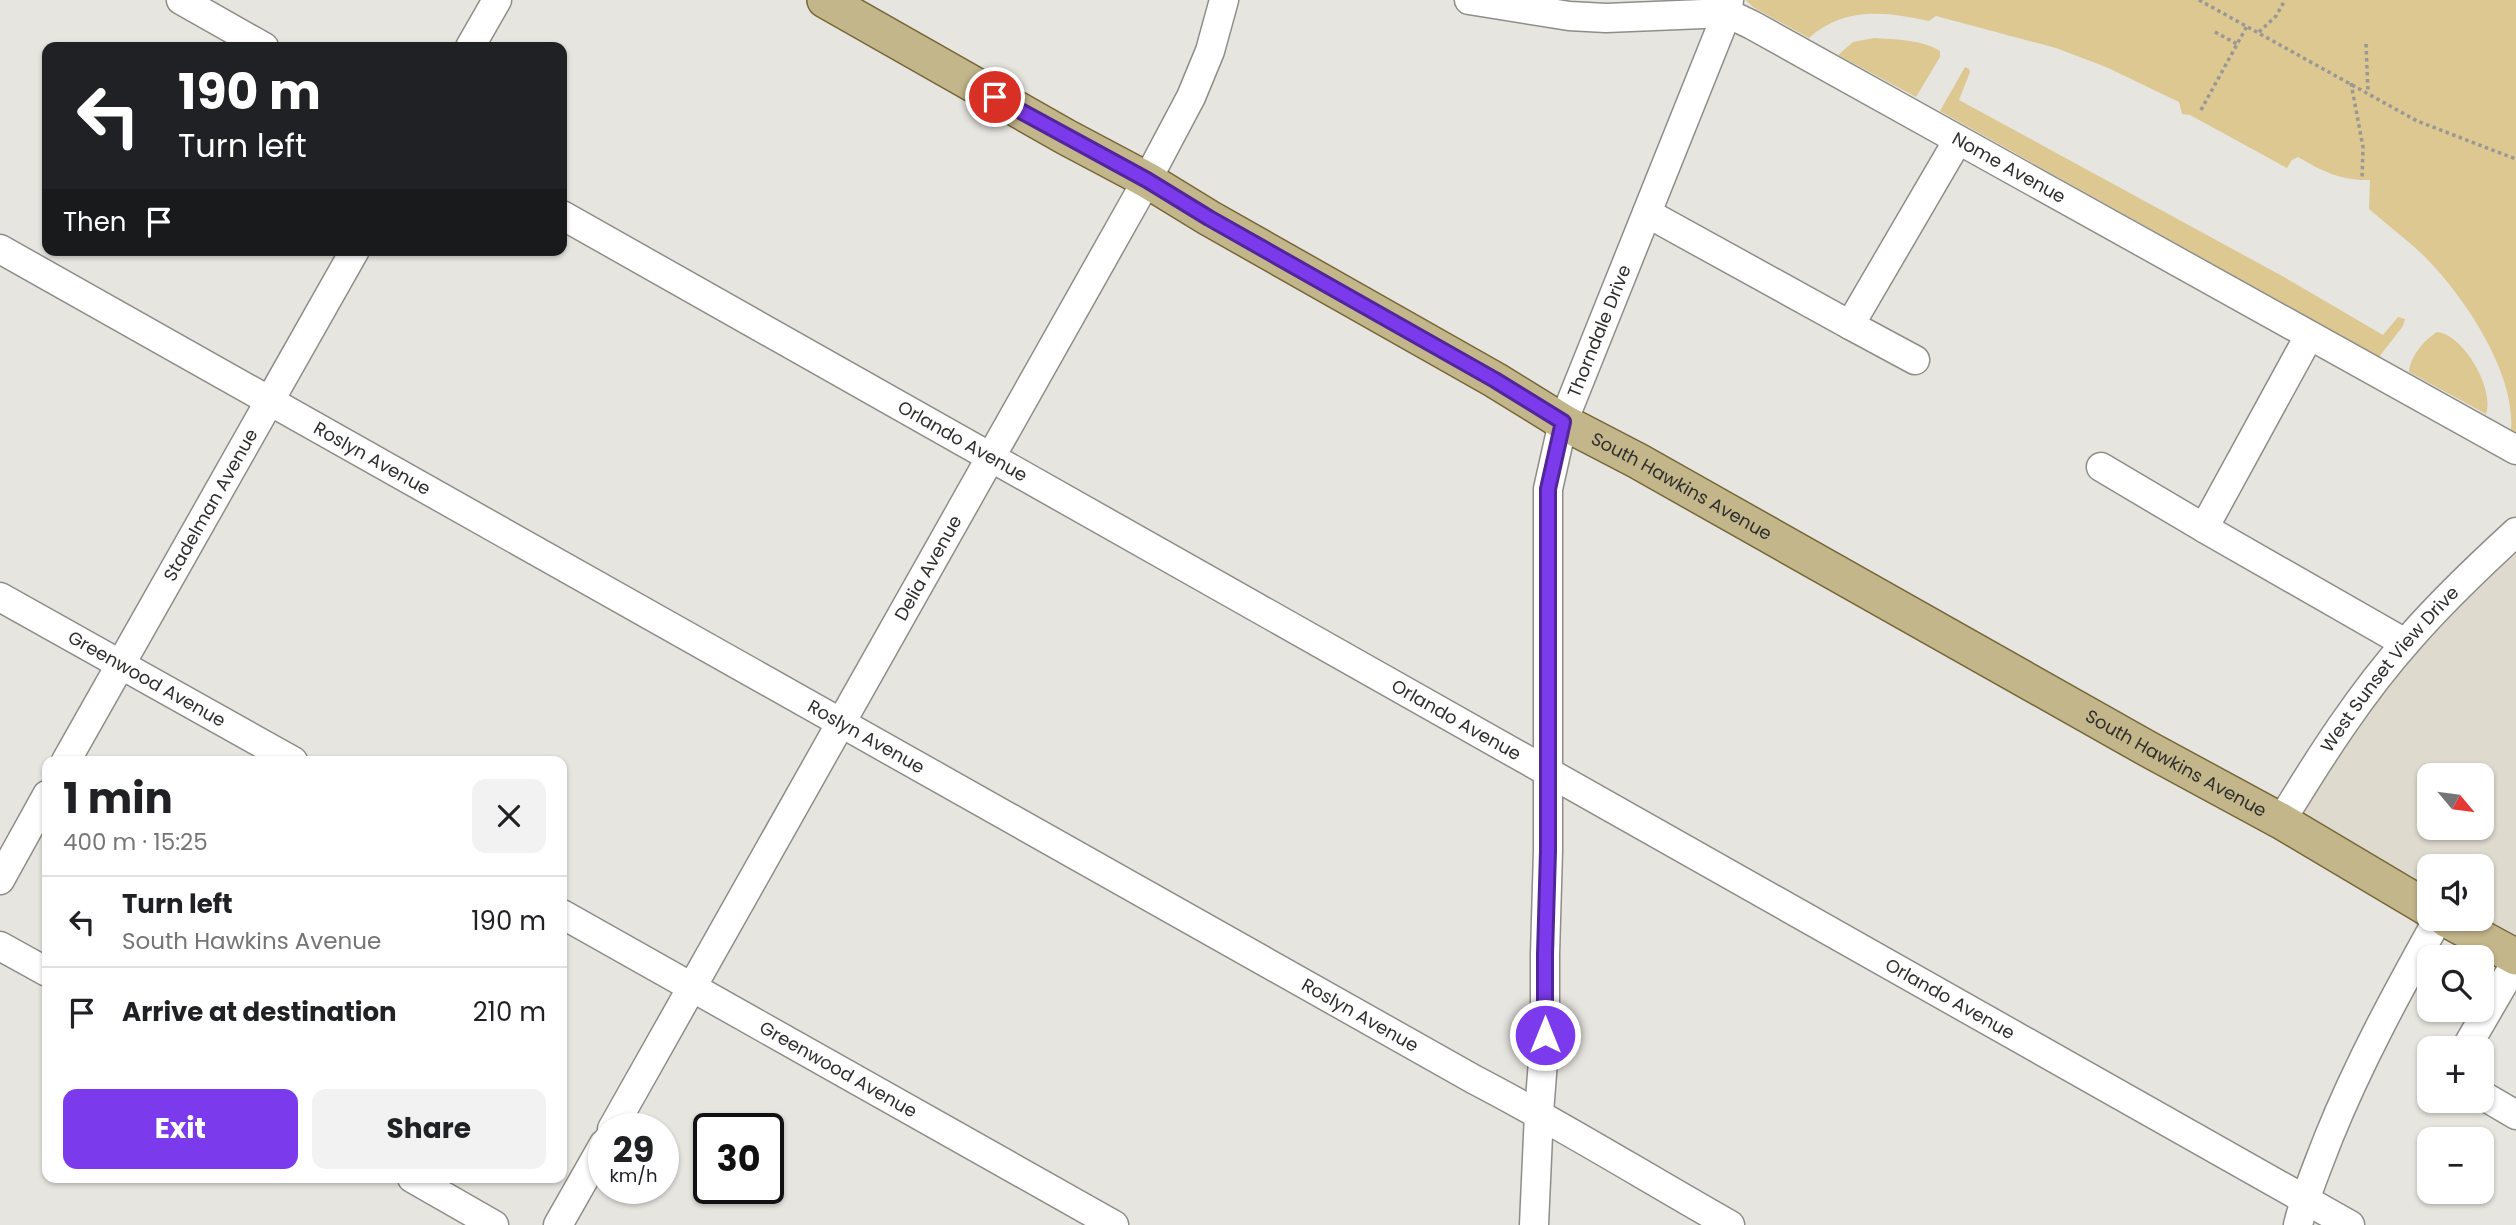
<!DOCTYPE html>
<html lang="en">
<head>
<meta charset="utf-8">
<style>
  body { margin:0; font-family:Poppins,sans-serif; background:#f2f2f2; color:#202124; height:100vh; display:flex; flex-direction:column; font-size:26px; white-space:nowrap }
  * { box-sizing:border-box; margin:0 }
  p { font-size:23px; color:#757577 }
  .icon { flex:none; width:38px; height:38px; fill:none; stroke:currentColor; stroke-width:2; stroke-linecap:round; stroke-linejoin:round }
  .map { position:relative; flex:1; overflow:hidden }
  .side { position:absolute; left:42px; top:756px; width:525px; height:427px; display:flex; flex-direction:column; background:#fff; border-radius:14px; box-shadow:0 2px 5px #0004 }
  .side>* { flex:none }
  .banner { position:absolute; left:42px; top:42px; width:525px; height:214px; border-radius:14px; box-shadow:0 2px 5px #0004; background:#202124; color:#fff; overflow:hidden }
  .needle { width:46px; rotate:119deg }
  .fabs { position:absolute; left:2417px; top:763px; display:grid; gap:14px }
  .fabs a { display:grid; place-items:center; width:77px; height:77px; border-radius:14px; background:#fff; box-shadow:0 2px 5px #0004; font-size:35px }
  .speed { position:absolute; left:588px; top:1113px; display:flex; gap:14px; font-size:35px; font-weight:700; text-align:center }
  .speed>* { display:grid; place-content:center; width:91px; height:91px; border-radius:50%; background:#fff; box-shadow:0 2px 5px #0004; line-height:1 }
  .speed small { font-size:18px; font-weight:400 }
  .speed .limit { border:4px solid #111; border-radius:10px; background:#fff; color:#111 }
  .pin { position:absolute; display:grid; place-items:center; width:60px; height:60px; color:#fff; margin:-30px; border:4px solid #fff; border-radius:50%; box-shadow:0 2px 7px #0007 }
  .me { position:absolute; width:77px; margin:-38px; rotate:0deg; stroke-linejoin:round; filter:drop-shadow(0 0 5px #0008) }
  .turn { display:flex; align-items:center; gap:24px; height:147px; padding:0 21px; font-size:32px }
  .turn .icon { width:91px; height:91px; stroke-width:2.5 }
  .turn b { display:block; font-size:49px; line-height:60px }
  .then { display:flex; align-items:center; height:66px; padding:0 21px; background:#0003; gap:14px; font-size:26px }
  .round { display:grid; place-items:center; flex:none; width:74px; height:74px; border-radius:14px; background:#f2f2f2 }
  .headline { display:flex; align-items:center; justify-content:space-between; height:119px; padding:0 21px }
  h1 { font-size:42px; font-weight:700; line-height:52px }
  .primary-button { display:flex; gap:14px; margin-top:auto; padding:14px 21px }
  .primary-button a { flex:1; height:80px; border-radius:14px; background:#7c3aed; color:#fff; font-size:28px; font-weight:700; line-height:80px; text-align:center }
  .primary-button a+a { background:#f2f2f2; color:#202124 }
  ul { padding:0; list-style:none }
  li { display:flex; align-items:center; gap:21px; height:91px; padding:0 21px; border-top:2px solid #e0e0e0 }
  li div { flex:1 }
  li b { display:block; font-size:26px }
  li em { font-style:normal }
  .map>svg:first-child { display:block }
</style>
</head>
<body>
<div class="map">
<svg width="2516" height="1225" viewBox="0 0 2516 1225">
  <rect width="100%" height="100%" fill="#e7e5df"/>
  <path fill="#dedace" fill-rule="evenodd" d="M2516,532V957L2482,919V866H2429V909L2281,821L2319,757ZM2429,775H2482V828H2429Z"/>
  <path fill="#dcc890" d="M1746,0H2516V432L2511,430C2516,371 2461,292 2422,254C2405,238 2386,224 2369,209L2370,180C2339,180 2324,172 2298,157L2292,160L2287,168L2190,115L2182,114L2179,102L2106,67L2056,48L1936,16L1929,21C1886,12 1845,6 1809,38L1753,7Z
    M1874,38C1894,39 1923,40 1940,51V57L1916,97L1838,55L1853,42Z
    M1965,67L1969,69L1970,72L1959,100L2284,277L2383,335L2398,317L2405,319L2403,326L2379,357L1940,111Z
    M2437,332C2463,334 2495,389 2486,414L2409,372C2410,357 2424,340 2437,332Z"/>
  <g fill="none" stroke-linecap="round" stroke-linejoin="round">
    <defs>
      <g id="minor">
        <path d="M181,0L264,47"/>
        <path id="s1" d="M1469,0L1569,16L1606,18L1727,13L1752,25L2516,450"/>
        <path d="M470,47L497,0"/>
        <path d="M1647,213L1850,325L1958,140"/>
        <path id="s2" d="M562,215L2350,1225"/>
        <path id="s3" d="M0,249L1475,1080C1562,1125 1645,1177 1730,1225"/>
        <path d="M1850,325L1915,360"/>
        <path d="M2309,336L2204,528L2405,643"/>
        <path d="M2101,467L2204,528"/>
        <path id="s4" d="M0,597L293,761"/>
        <path id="s5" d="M66,761L355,250"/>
        <path id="s6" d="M2281,821C2320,757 2360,694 2410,638C2443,600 2479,566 2516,532"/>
        <path d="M0,880L47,795"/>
        <path id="s7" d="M562,914L1114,1225"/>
        <path d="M0,946L47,972"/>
        <path d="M2466,1048L2516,962"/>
        <path d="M2482,1095L2516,1115"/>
        <path id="s8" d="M612,1129L1147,180L1191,97L1210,51L1224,0"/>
        <path d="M412,1178L494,1225"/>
        <path d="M558,1225L604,1144"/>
        <path id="s9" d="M1534,1225L1539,1113L1545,1035V954L1548,851V489L1563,422L1727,13L1729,0"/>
        <path d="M2298,1225C2305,1195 2317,1168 2328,1139C2359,1062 2398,991 2438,919"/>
      </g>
      <g id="major">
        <path id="s10" d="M825,0L1066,137L1147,180L1209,218L1495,380L1563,422L1638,461L2148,749L2281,821L2429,909"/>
        <path d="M2446,919L2516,957"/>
      </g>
    </defs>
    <use href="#minor" stroke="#8f8d88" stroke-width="31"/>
    <use href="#major" stroke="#776738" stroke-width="38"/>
    <path stroke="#9a9894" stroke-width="3.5" stroke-dasharray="3.5 3.5" stroke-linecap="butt" d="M2199,0L2417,121L2516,159
      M2215,32L2237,44
      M2259,32L2276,16L2285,0
      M2366,44L2368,92
      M2351,83L2363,147L2362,180
      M2201,110L2247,26"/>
    <use href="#minor" stroke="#fff" stroke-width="28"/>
    <use href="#major" stroke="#c4b68b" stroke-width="35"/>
  </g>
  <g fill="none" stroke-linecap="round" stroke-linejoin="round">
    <defs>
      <path id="route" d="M995,97L1147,180L1209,218L1495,380L1563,422L1548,489V851L1545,954V1035"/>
    </defs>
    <use href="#route" stroke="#51269a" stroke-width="18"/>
    <use href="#route" stroke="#7c3aed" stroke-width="12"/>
  </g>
  <g text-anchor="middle" stroke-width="5" stroke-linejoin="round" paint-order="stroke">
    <g font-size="18" fill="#302f2d" stroke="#f4f2ed">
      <text dy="6" stroke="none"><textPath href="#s1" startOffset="581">Nome Avenue</textPath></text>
      <text dy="6" stroke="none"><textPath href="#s9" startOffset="903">Thorndale Drive</textPath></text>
      <text dy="6" stroke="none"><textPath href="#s2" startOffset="460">Orlando Avenue</textPath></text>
      <text dy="6" stroke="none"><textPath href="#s3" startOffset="427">Roslyn Avenue</textPath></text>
      <text dy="6" stroke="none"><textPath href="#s10" startOffset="985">South Hawkins Avenue</textPath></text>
      <text dy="6" stroke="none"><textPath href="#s5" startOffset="294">Stadelman Avenue</textPath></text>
      <text dy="6" stroke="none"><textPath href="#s8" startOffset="644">Delia Avenue</textPath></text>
      <text dy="6" stroke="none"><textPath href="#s6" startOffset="187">West Sunset View Drive</textPath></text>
      <text dy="6" stroke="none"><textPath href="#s4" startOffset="168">Greenwood Avenue</textPath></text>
      <text dy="6" stroke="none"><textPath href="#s2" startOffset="1027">Orlando Avenue</textPath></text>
      <text dy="6" stroke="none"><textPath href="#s3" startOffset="994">Roslyn Avenue</textPath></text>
      <text dy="6" stroke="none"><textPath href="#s10" startOffset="1552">South Hawkins Avenue</textPath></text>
      <text dy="6" stroke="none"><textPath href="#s2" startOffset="1594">Orlando Avenue</textPath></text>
      <text dy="6" stroke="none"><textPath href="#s3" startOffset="1561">Roslyn Avenue</textPath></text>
      <text dy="6" stroke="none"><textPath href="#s7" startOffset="317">Greenwood Avenue</textPath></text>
    </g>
  </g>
</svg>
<div class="fabs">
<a><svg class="needle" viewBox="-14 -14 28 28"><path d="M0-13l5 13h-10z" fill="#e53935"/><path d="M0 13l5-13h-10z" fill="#757577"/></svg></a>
<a><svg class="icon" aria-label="sound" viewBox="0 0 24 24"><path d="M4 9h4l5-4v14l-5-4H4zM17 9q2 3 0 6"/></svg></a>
<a><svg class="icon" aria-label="search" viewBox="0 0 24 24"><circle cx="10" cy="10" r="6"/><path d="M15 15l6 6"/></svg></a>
<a>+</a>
<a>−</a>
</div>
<div class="speed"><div>29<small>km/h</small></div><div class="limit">30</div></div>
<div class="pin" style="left:995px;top:97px;background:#d93025"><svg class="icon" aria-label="arrive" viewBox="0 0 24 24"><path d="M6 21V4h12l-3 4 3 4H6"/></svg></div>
<svg class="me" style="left:1545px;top:1035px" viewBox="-20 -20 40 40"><circle r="17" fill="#7c3aed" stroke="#fff" stroke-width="3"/><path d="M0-11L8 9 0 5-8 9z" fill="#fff"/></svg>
<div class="banner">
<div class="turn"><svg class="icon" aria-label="left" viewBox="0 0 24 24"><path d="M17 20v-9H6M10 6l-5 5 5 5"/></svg><div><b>190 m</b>Turn left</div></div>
<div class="then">Then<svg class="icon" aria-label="arrive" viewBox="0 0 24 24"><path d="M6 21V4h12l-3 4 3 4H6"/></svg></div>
</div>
<section class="side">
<div class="headline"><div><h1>1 min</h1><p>400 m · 15:25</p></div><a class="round"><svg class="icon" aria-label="close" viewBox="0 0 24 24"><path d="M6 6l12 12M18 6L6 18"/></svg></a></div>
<ul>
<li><svg class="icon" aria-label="left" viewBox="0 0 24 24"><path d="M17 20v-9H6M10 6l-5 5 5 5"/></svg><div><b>Turn left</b><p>South Hawkins Avenue</p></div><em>190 m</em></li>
<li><svg class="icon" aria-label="arrive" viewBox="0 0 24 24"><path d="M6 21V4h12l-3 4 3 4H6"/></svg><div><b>Arrive at destination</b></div><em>210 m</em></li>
</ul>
<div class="primary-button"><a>Exit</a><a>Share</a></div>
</section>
</div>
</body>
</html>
